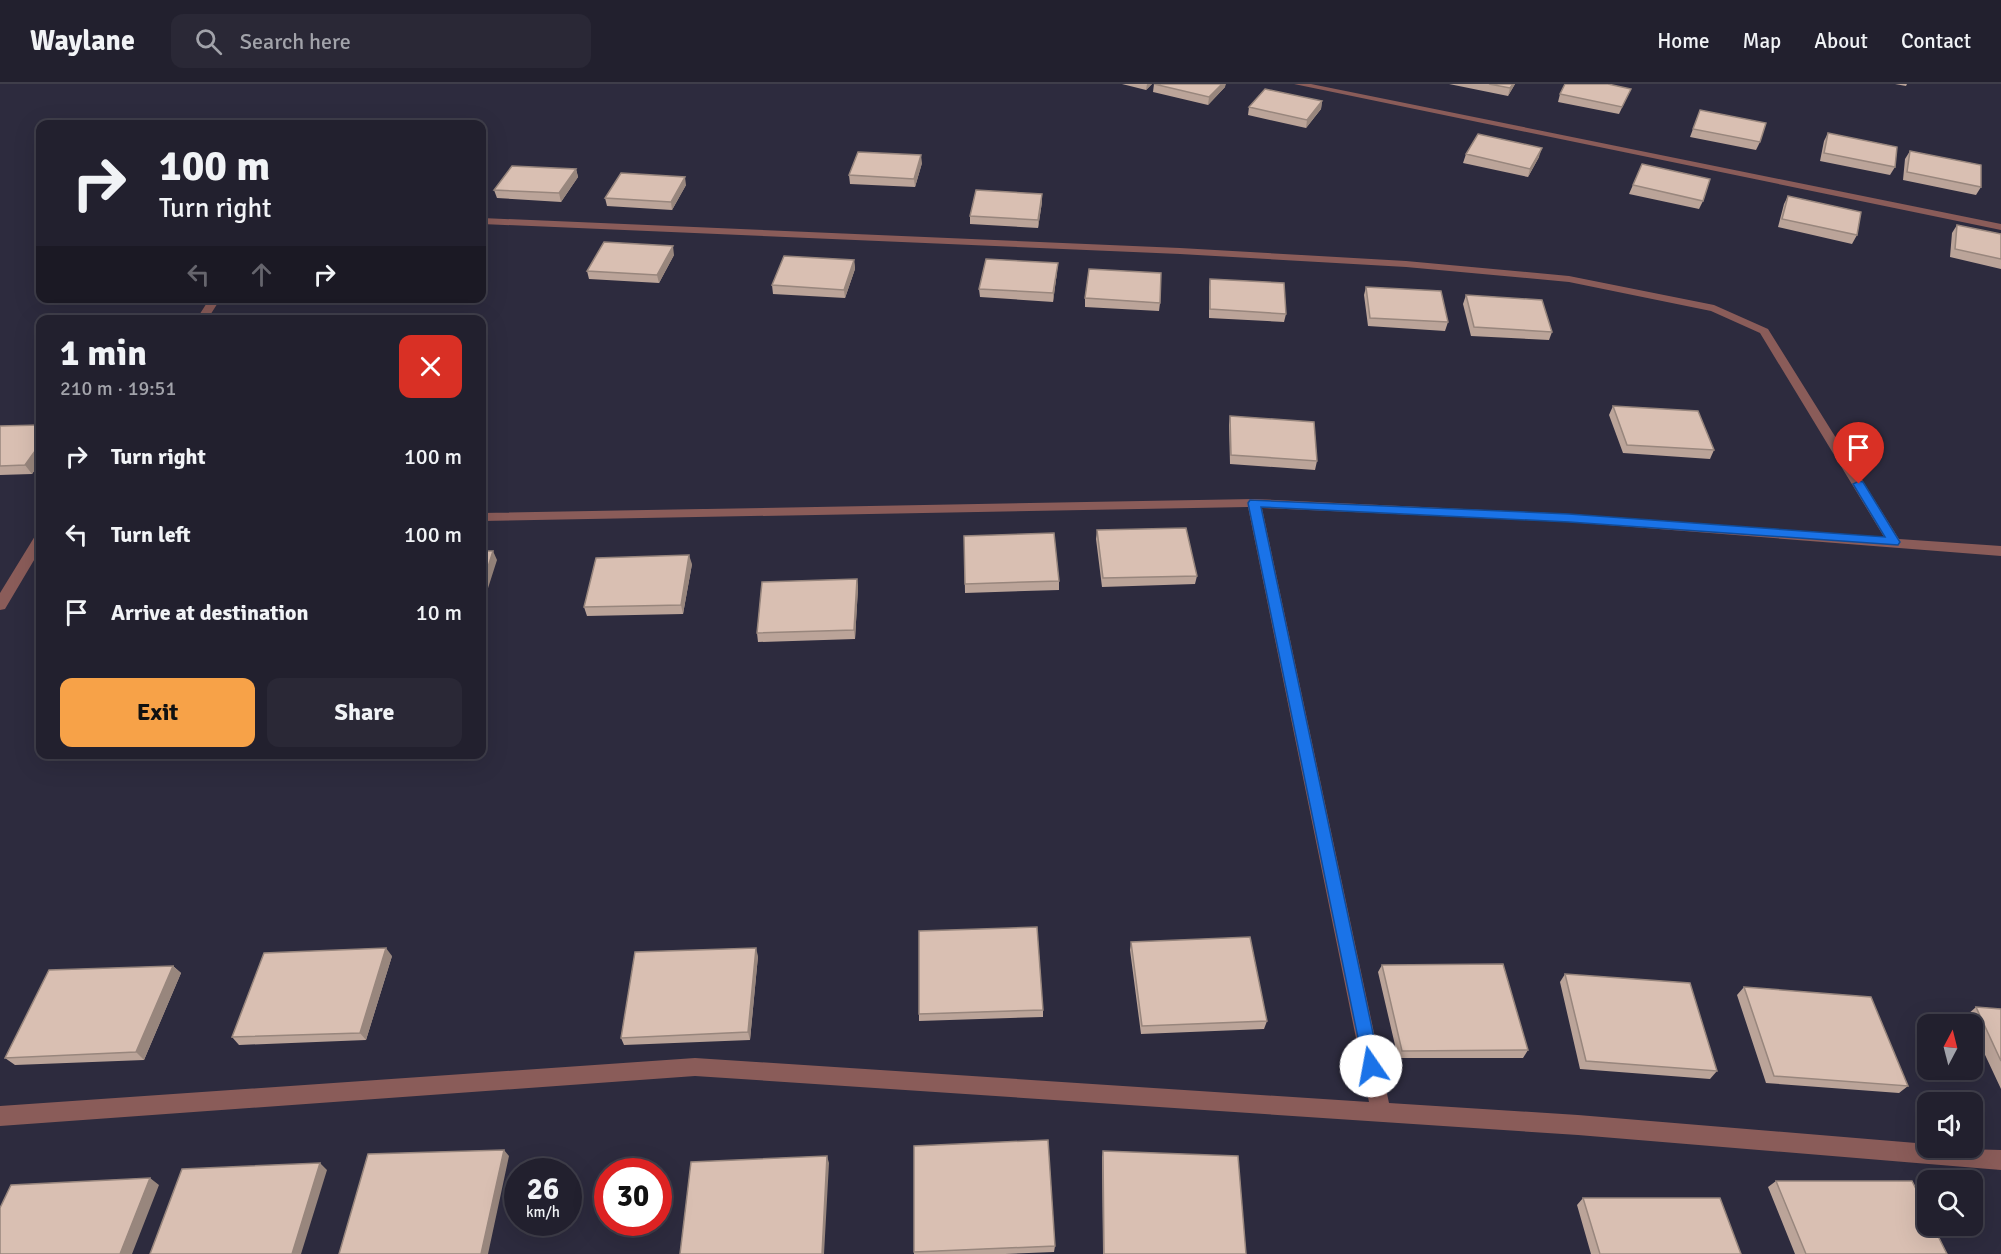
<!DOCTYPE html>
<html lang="en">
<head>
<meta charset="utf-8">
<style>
  body { margin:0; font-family:Signika,sans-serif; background:#2a2836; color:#f1f3f6; height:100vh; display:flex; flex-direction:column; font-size:22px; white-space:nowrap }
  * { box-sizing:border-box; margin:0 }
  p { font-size:20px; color:#a2a3aa }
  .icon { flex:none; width:33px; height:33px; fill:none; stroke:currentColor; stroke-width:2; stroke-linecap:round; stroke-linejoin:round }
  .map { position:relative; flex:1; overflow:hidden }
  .sheet { position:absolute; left:36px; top:231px; width:450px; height:444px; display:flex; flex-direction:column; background:#22202e; border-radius:12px; box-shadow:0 6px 24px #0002,0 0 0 2px #3f3e4a }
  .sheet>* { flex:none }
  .top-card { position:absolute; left:36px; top:36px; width:450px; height:183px; border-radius:12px; box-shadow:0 6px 24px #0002,0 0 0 2px #3f3e4a; background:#22202e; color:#f1f3f6; overflow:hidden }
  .needle { width:39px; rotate:7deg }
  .fabs { position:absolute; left:1917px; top:930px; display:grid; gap:12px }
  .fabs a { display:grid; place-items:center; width:66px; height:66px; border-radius:12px; background:#22202e; box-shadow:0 6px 24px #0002,0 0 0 2px #3f3e4a; font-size:30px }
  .speed { position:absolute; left:504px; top:1074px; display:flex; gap:12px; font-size:30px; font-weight:700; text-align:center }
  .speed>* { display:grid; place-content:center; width:78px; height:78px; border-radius:50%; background:#22202e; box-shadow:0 6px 24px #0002,0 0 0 2px #3f3e4a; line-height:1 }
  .speed small { font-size:15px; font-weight:400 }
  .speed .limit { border:9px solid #d22; background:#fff; color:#111 }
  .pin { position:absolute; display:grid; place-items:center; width:51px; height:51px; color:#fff; margin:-62px -26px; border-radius:50% 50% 50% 0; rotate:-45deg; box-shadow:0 0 6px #0007 }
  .pin .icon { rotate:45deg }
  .me { position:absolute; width:66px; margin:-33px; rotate:348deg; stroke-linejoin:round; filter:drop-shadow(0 0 4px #0008) }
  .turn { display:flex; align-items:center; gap:21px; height:126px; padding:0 24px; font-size:27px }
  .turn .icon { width:78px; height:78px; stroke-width:2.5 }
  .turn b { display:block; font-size:42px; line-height:51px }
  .lanes { display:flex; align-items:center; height:57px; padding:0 24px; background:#0003; justify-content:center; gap:30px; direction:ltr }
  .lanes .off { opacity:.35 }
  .round { display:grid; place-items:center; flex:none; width:63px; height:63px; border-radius:12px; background:#2a2836 }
  .summary { display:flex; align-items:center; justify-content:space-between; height:102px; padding:0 24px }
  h1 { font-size:36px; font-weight:700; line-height:45px }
  .primary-button { display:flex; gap:12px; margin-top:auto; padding:12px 24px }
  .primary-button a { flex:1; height:69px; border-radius:12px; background:#f7a248; color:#111; font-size:24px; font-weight:700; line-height:69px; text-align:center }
  .primary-button a+a { background:#2a2836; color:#f1f3f6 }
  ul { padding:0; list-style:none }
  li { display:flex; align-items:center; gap:18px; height:78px; padding:0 24px }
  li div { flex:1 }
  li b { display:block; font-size:22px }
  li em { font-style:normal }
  header { display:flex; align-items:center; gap:36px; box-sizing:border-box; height:84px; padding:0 30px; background:#22202e; border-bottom:2px solid #3f3e4a }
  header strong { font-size:28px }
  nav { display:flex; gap:33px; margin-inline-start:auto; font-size:21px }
  .search { width:420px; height:54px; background:#2a2836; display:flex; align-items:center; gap:15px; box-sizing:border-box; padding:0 21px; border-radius:12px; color:#a2a3aa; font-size:22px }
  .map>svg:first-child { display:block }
</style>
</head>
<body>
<header>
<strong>Waylane</strong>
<div class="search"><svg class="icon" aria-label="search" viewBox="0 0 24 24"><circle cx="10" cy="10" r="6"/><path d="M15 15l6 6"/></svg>Search here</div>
<nav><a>Home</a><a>Map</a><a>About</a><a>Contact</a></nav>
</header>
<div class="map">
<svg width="2001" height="1170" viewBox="0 0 2001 1170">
  <rect width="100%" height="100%" fill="#2d2b3e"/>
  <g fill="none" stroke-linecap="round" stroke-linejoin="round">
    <path fill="#8a5c59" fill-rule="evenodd" d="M1294,0H1311L2001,140V146Z
      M482,134L1180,164L1406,177L1569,192L1714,221L1768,245L1899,455L2001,462V472L1569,438L1262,424L1389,1019L1578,1031L1928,1060V1064L2001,1066V1086L1578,1051L695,992L0,1042V1022L695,974L1369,1018L1248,423L482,437V429L1254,415L1569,430L1884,453L1760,249L1711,227L1569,198L1406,183L1180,170L482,140Z
      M210,214H221L207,236H196Z
      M40,450V466L5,525L0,526V509L35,452Z"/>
  </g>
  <path fill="#bba499" d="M1122,0H1152L1146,6Z
    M1154,0L1225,3L1208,21L1153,8Z
    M1449,0H1515L1508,12Z
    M1895,0H1907L1906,2Z
    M1631,5L1619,30L1558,18L1560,10Z
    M1322,17L1321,25L1306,44L1248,31L1249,23Z
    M1700,26L1760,58L1756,66L1690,53Z
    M1828,49L1895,83L1890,91L1820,77L1824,57Z
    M1910,67L1981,103L1976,111L1903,96L1905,75Z
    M1466,70L1539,73L1528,93L1463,79Z
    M922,79L915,103L850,100L849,91Z
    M1642,80L1703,117L1699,125L1629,110Z
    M576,85L578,93L561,118L497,114L494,106Z
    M686,101L672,126L607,122L605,114Z
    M1042,110V118L1038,144L970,140V132Z
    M1788,112L1857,151L1852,160L1778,143L1784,120Z
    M1957,141L2001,150V185L1950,173L1952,149Z
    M674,171L659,199L589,195L587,187Z
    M854,176L855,185L845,214L773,210L772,201Z
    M1057,188L1053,218L980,213L979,205Z
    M1210,195L1286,230L1284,238L1209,234V203Z
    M1366,203L1448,238L1445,247L1368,242L1364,211Z
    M1466,211L1552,248L1549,256L1471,252L1463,220Z
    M1085,214L1160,219L1159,227L1085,223Z
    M1613,322L1714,366L1710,375L1623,369L1609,331Z
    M1230,332L1317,377L1315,386L1230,380L1229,341Z
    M40,341V378L32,390L0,391V342Z
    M1097,446L1197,492L1195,500L1102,503L1096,455Z
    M964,452L1059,497V506L965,509Z
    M692,480L683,530L587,532L584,523Z
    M857,495L858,504L855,555L758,558L757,549Z
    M1131,858L1267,937L1264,945L1141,950L1130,866Z
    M392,872L366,956L239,961L232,953Z
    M758,872L750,956L624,961L621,954Z
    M1382,881L1528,966L1523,974H1398L1378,888Z
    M173,882L181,889L144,976L15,981L5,974Z
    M1565,890L1717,987L1710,995L1580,985L1560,898Z
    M1744,903L1908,1002L1899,1009L1766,999L1737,911Z
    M1976,923L2001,925V1005L1972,943V940H1971L1967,931Z
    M1043,926V933L919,937V930Z
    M1103,1067L1246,1170H1103L1102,1073Z
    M1776,1097L1947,1170H1795L1768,1103Z
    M1583,1114L1741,1170H1591L1577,1121Z
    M1055,1162L1054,1168L1005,1170H914V1168Z"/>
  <path fill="#98867d" d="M1147,0H1152L1146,6Z
    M1222,0H1226L1225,3L1208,21L1209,13Z
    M1513,0H1515L1508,12L1510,4Z
    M1322,17L1321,25L1306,44L1307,36Z
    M1542,64L1539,73L1528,93L1530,85Z
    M921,71L922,79L915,103L914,95Z
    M576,85L578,93L561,118L559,109Z
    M685,93L686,101L672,126L671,118Z
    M1042,110V118L1038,144V136Z
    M673,162L674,171L659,199L657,191Z
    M854,176L855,185L845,214L844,206Z
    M1058,179L1057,188L1053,218V209Z
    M40,360V378L32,390L25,381Z
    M493,467L497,476L482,523V502Z
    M689,471L692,480L683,530L681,521Z
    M857,495L858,504L855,555L854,546Z
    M386,864L392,872L366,956L360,949Z
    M756,864L758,872L750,956L748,948Z
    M173,882L181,889L144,976L136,968Z
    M504,1066L509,1072L488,1170H481Z
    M827,1072L829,1079L824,1170H822Z
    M320,1079L327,1086L301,1170H292Z
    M150,1094L159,1101L132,1170H120Z"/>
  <path fill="#d9bfb2" stroke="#98867d" stroke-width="1.5" d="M1154,0H1222L1209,13Z
    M1489,0H1513L1510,4Z
    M1565,0H1608L1631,5L1622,23L1560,10Z
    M1265,5L1322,17L1307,36L1249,23Z
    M1700,26L1766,39L1760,58L1693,45Z
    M1828,49L1897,63L1895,83L1824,69Z
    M1478,50L1542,64L1530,85L1466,70Z
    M1910,67L1981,81V103L1907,88Z
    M858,68L921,71L914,95L849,91Z
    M1642,80L1710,95L1703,117L1633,101Z
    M512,82L576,85L559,109L494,106Z
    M621,89L685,93L671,118L605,114Z
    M976,106L1042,110L1038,136L970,132Z
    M1788,112L1861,128L1857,151L1782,135Z
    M1957,141L2001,150V175L1955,165Z
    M604,158L673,162L657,191L587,187Z
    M784,172L854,176L844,206L772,201Z
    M986,175L1058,179L1053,209L979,205Z
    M1089,185L1161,189L1160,219L1085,214Z
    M1210,195L1284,199L1286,230L1210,225Z
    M1366,203L1441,207L1448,238L1370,234Z
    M1466,211L1542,216L1552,248L1474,243Z
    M1613,322L1698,327L1714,366L1627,361Z
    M1230,332L1314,338L1317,377L1231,371Z
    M40,341V360L25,381L0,382V342Z
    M1186,444L1197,492L1103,494L1097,446Z
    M1054,449L1059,497L965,500L964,452Z
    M482,467H493L482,502Z
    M689,471L681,521L584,523L596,474Z
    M857,495L854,546L757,549L762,498Z
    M1037,843L1043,926L919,930V847Z
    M1250,853L1267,937L1142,942L1131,858Z
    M386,864L360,949L232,953L264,869Z
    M756,864L748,948L621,954L635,868Z
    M1503,880L1528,966L1402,967L1382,881Z
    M173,882L136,968L5,974L49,886Z
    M1565,890L1690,899L1717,987L1586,977Z
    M1744,903L1871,913L1908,1002L1774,992Z
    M1976,923L2001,925V977Z
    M1048,1056L1055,1162L914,1168V1062Z
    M504,1066L481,1170H339L368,1070Z
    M1103,1067L1238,1072L1246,1170H1104Z
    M827,1072L822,1170H680L691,1078Z
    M320,1079L292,1170H150L182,1085Z
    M150,1094L120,1170H0V1124L11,1101Z
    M1776,1097H1912L1928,1129V1142H1933L1947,1170H1806Z
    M1583,1114H1720L1741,1170H1600Z"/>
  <path fill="#1a73e8" stroke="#114b97" stroke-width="1.5" d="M1859,397L1863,398L1898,455L1900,458L1898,461L1569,438L1261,423L1380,982L1377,988L1371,990L1365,988L1248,419L1250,416L1569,430L1885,453L1853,400Z"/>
</svg>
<div class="fabs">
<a><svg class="needle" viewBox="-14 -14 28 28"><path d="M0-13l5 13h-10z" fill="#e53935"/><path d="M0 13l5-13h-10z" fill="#a2a3aa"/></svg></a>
<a><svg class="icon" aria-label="sound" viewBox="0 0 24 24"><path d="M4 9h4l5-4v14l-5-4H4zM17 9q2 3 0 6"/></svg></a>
<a><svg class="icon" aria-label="search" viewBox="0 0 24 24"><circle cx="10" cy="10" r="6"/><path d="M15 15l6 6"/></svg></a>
</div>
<div class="speed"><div>26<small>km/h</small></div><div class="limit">30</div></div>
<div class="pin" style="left:1859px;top:400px;background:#d93025"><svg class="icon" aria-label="arrive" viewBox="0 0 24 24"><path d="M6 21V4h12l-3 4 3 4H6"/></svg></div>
<svg class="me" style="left:1371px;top:982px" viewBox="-20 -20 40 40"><circle r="19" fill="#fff"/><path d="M0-13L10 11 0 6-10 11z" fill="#1a73e8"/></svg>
<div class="top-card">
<div class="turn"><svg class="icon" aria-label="right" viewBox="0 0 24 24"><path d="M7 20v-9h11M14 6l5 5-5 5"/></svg><div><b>100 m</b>Turn right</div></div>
<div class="lanes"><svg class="icon off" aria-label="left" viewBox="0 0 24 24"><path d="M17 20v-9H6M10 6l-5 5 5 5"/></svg><svg class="icon off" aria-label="ahead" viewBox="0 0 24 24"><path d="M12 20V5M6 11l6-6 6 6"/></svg><svg class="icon" aria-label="right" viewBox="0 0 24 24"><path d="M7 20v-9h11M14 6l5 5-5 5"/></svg></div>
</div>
<section class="sheet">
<div class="summary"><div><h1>1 min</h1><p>210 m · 19:51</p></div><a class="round" style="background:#d93025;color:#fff"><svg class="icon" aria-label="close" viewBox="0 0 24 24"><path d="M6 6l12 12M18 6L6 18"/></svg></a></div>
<ul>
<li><svg class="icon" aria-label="right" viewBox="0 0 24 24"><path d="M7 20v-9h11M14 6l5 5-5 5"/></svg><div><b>Turn right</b></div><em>100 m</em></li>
<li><svg class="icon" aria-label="left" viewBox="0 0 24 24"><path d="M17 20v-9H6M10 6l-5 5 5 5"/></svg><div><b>Turn left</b></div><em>100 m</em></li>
<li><svg class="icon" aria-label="arrive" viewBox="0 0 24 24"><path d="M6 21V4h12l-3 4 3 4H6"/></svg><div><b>Arrive at destination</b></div><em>10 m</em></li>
</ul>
<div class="primary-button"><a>Exit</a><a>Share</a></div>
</section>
</div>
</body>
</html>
